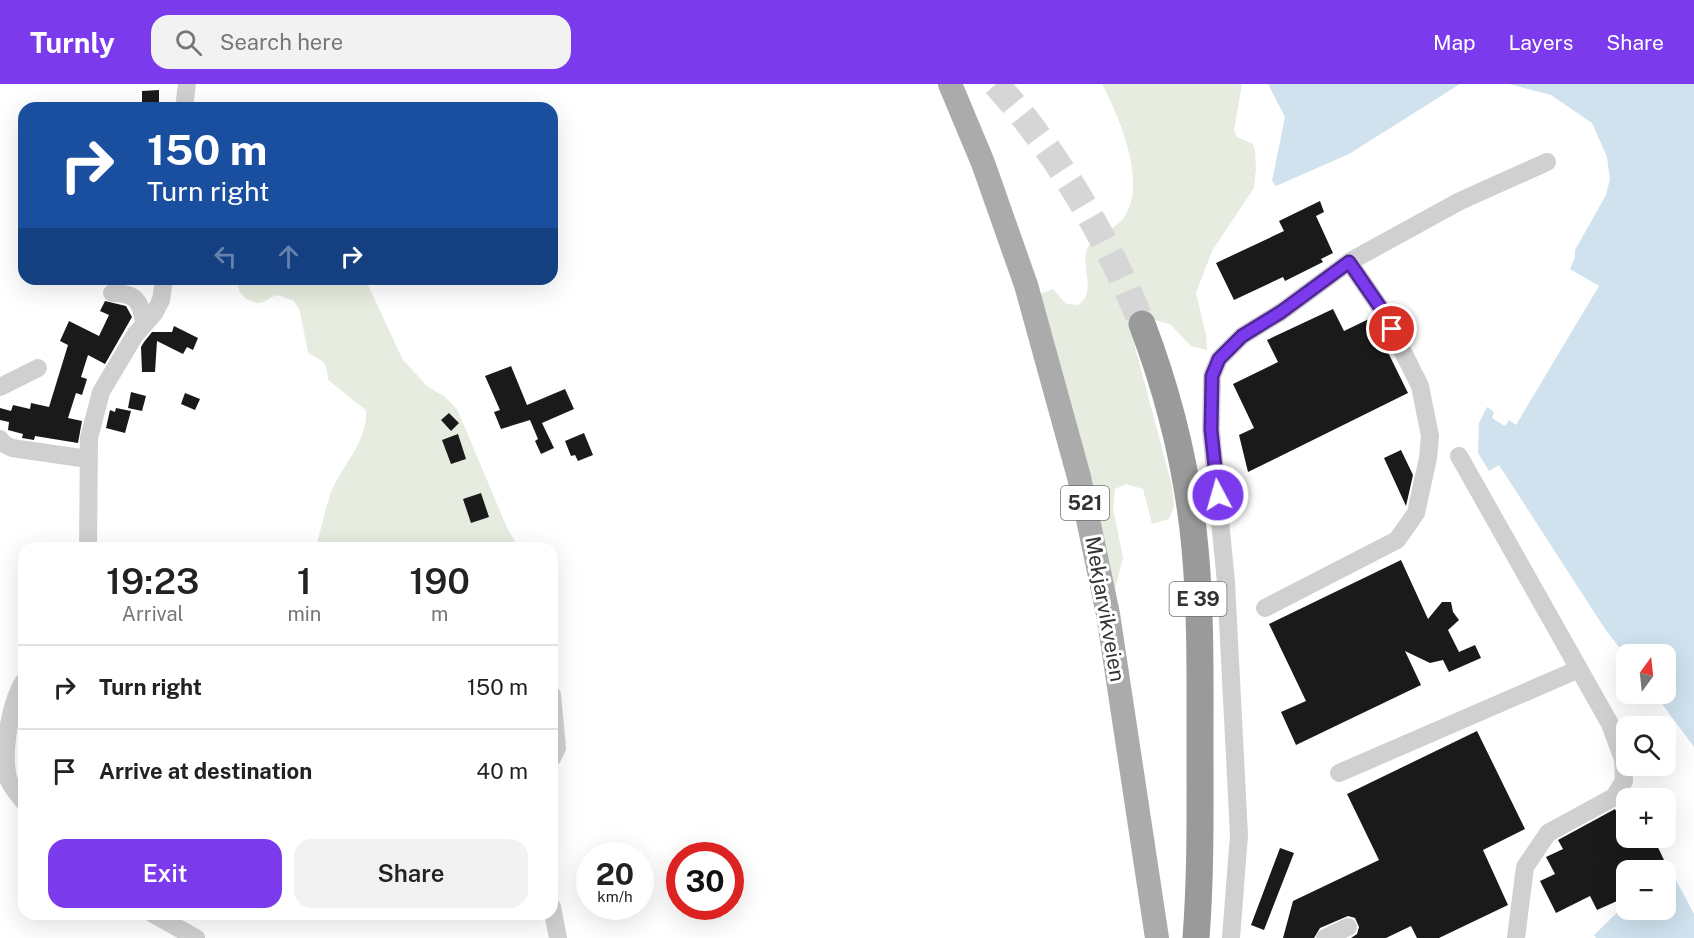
<!DOCTYPE html>
<html lang="en">
<head>
<meta charset="utf-8">
<style>
  body { margin:0; font-family:"Public Sans",sans-serif; background:#f2f2f2; color:#222; height:100vh; display:flex; flex-direction:column; font-size:22px; white-space:nowrap }
  * { box-sizing:border-box; margin:0 }
  p { font-size:20px; color:#767676 }
  .icon { flex:none; width:33px; height:33px; fill:none; stroke:currentColor; stroke-width:2; stroke-linecap:round; stroke-linejoin:round }
  .map { position:relative; flex:1; overflow:hidden }
  .panel { position:absolute; left:18px; top:458px; width:540px; height:378px; display:flex; flex-direction:column; background:#fff; border-radius:18px; box-shadow:0 6px 24px #0002 }
  .panel>* { flex:none }
  .guide { position:absolute; left:18px; top:18px; width:540px; height:183px; border-radius:18px; box-shadow:0 6px 24px #0002; background:#1a4fa0; color:#fff; overflow:hidden }
  .needle { width:39px; rotate:15deg }
  .tools { position:absolute; left:1616px; top:560px; display:grid; gap:12px }
  .tools a { display:grid; place-items:center; width:60px; height:60px; border-radius:12px; background:#fff; box-shadow:0 6px 24px #0002; font-size:30px }
  .speed { position:absolute; left:576px; top:758px; display:flex; gap:12px; font-size:30px; font-weight:700; text-align:center }
  .speed>* { display:grid; place-content:center; width:78px; height:78px; border-radius:50%; background:#fff; box-shadow:0 6px 24px #0002; line-height:1 }
  .speed small { font-size:15px; font-weight:400 }
  .speed .limit { border:9px solid #d22; background:#fff; color:#111 }
  .pin { position:absolute; display:grid; place-items:center; width:51px; height:51px; color:#fff; margin:-26px; border:3px solid #fff; border-radius:50%; box-shadow:0 2px 6px #0007 }
  .me { position:absolute; width:66px; margin:-33px; rotate:354deg; stroke-linejoin:round; filter:drop-shadow(0 0 4px #0008) }
  .turn { display:flex; align-items:center; gap:21px; height:126px; padding:0 30px; font-size:27px }
  .turn .icon { width:78px; height:78px; stroke-width:2.5 }
  .turn b { display:block; font-size:42px; line-height:51px }
  .lanes { display:flex; align-items:center; height:57px; padding:0 30px; background:#0003; justify-content:center; gap:30px; direction:ltr }
  .lanes .off { opacity:.35 }
  .eta { display:flex; justify-content:space-evenly; align-items:center; height:102px; text-align:center }
  .eta b { font-size:36px; font-weight:600; line-height:42px }
  .action { display:flex; gap:12px; margin-top:auto; padding:12px 30px }
  .action a { flex:1; height:69px; border-radius:18px; background:#7c3aed; color:#fff; font-size:24px; font-weight:600; line-height:69px; text-align:center }
  .action a+a { background:#f2f2f2; color:#222 }
  ul { padding:0; list-style:none }
  li { display:flex; align-items:center; gap:18px; height:84px; padding:0 30px; border-top:2px solid #e0e0e0 }
  li div { flex:1 }
  li b { display:block; font-size:22px }
  li em { font-style:normal }
  header { display:flex; align-items:center; gap:36px; box-sizing:border-box; height:84px; padding:0 30px; background:#7c3aed; color:#fff }
  header strong { font-size:28px }
  nav { display:flex; gap:33px; margin-inline-start:auto; font-size:21px }
  .search { width:420px; height:54px; background:#f2f2f2; display:flex; align-items:center; gap:15px; box-sizing:border-box; padding:0 21px; border-radius:18px; color:#767676; font-size:22px }
  .map>svg:first-child { display:block }
</style>
</head>
<body>
<header>
<strong>Turnly</strong>
<div class="search"><svg class="icon" aria-label="search" viewBox="0 0 24 24"><circle cx="10" cy="10" r="6"/><path d="M15 15l6 6"/></svg>Search here</div>
<nav><a>Map</a><a>Layers</a><a>Share</a></nav>
</header>
<div class="map">
<svg width="1694" height="854" viewBox="0 0 1694 854">
  <rect width="100%" height="100%" fill="#fff"/>
  <path fill="#e6ecdf" d="M1102,0H1242L1234,46L1237,53L1253,60L1255,66L1256,85L1254,104L1212,167L1196,209L1206,251L1207,266L1191,262L1170,240L1146,234L1134,252L1135,263L1172,402L1174,422L1169,435L1152,440L1143,405L1126,400L1115,405L1113,424L1123,474L1115,505L1108,507L1027,238L1020,225L1034,212L1053,205L1066,220L1078,221C1098,207 1080,184 1087,165C1093,151 1112,147 1122,136C1150,102 1119,33 1102,0Z
    M239,195H367V199L403,276L428,303L444,312L457,325L508,446L519,463H316C321,445 325,426 331,408C342,381 368,358 366,326L328,296C327,277 324,278 308,269L300,227L294,217L277,211C270,213 265,219 258,219C245,218 235,207 239,195Z"/>
  <path fill="#cfe2ee" d="M1268,0H1460L1349,70L1276,102L1272,97L1285,33Z
    M1509,0H1694V663L1654,609H1665V570H1626V572L1605,545L1499,381L1489,387L1478,369L1479,339L1487,323L1494,328L1492,334L1505,342L1509,336L1516,341L1599,202L1570,185L1575,173V166L1606,111L1610,95L1607,73L1592,39L1551,11Z
    M1666,784L1670,785L1694,830V854H1596L1594,851L1626,820V825H1665V786H1663Z"/>
  <path fill="#1a1a1a" d="M159,6V24H142V7Z
    M1320,117L1324,128L1316,132L1333,169L1321,175L1323,178L1285,197L1283,193L1234,216L1216,179L1284,147L1279,137Z
    M105,217L126,222L132,233L105,280L88,271L81,293L87,295L82,311L76,309L68,334L82,337L78,359L35,352L34,356L22,354L23,350L8,346L9,338L0,336V324L11,327L13,321L30,325L31,319L49,323L68,261L60,257L69,237L99,252L109,231L100,227Z
    M1333,225L1344,247L1371,234L1408,309L1248,388L1239,351L1254,344L1233,300L1278,278L1267,256Z
    M174,242L198,254L193,266L187,263L183,270L157,257L155,288H142L141,263L144,258L152,248H172Z
    M511,282L527,321L565,305L574,325L542,339L554,364L541,370L535,357L538,355L530,336L501,345L494,328L500,326L485,292Z
    M131,308L146,312L142,327L128,324Z
    M185,309L200,315L195,326L181,320Z
    M116,324L131,327L125,349L106,344L110,326L115,328Z
    M449,329L459,339L451,347L441,336Z
    M584,349L593,371L578,377L575,371L571,372L565,357Z
    M458,350L466,375L451,380L442,356Z
    M1401,366L1413,391L1406,422L1384,374Z
    M481,409L489,433L471,439L463,415Z
    M1401,476L1428,535L1442,518H1451L1453,528L1459,536L1448,546L1459,568L1475,561L1481,574L1449,588L1443,576L1430,579L1405,567L1421,601L1296,661L1281,628L1306,617L1269,540Z
    M1477,647L1525,745L1483,766L1508,821L1439,854H1417L1411,842L1386,854H1351L1357,850L1359,843L1355,834L1348,832L1320,844L1314,854H1283L1293,817L1379,776L1347,710Z
    M1615,725L1626,748V753H1653L1664,776L1643,786H1626V794L1622,797L1626,806V813L1597,826L1590,812L1556,829L1540,797L1555,790L1546,773L1563,765L1558,756Z
    M1280,764L1294,769L1264,846L1251,841Z"/>
  <g fill="none" stroke-linecap="round" stroke-linejoin="round">
    <path stroke="#d6d6d6" stroke-width="27" stroke-dasharray="27 14" stroke-linecap="butt" d="M996,0C1059,71 1106,152 1142,240"/>
    <path stroke="#d0d0d0" stroke-width="18" d="M184,24L187,0
      M112,209C135,209 141,216 144,239
      M0,303L38,284
      M0,355L4,360L12,364L88,375
      M1459,372L1610,640L1623,675L1624,697L1614,713L1548,749L1525,783L1516,854
      M88,464L89,354L101,308L135,251L155,228L161,216L164,195
      M1265,524L1397,456L1416,429L1428,374L1430,352L1420,302L1382,226L1349,178
      M24,597C10,619 2,668 8,694C10,702 19,711 24,718
      M552,611L557,664L552,674
      M1339,689L1579,585
      M552,823L558,854
      M153,830L196,854
      M1231,854L1239,751L1226,498L1211,346L1212,292L1219,275L1242,252L1281,228L1349,178L1460,117L1547,78
      M1325,854L1348,843"/>
    <path stroke="#ababab" stroke-width="24" d="M950,0L983,79L1026,201L1079,393L1108,530L1157,854"/>
    <path stroke="#9a9a9a" stroke-width="27" d="M1142,240C1169,311 1188,388 1195,464C1201,529 1200,594 1200,659C1200,724 1201,789 1196,854"/>
  </g>
  <g fill="none" stroke-linecap="round" stroke-linejoin="round">
    <defs>
      <path id="route" d="M1218,411L1211,346L1212,292L1219,275L1242,252L1281,228L1349,178L1382,226L1392,245"/>
    </defs>
    <use href="#route" stroke="#51269a" stroke-width="15"/>
    <use href="#route" stroke="#7c3aed" stroke-width="10"/>
  </g>
  <g text-anchor="middle" stroke-width="6" stroke-linejoin="round" paint-order="stroke">
    <g fill="#fff" stroke="#707070" stroke-width="1.5">
      <rect x="1061" y="402" width="48" height="34" rx="4.5"/>
      <rect x="1169.5" y="498" width="57" height="34" rx="4.5"/>
    </g>
    <g font-size="20" font-weight="bold" fill="#333">
      <text x="1085" y="426">521</text>
      <text x="1198" y="522">E 39</text>
    </g>
    <g font-size="21" fill="#333" stroke="#fff">
      <text transform="translate(1105 525) rotate(80)" y="7">Mekjarvikveien</text>
    </g>
  </g>
</svg>
<div class="tools">
<a><svg class="needle" viewBox="-14 -14 28 28"><path d="M0-13l5 13h-10z" fill="#e53935"/><path d="M0 13l5-13h-10z" fill="#767676"/></svg></a>
<a><svg class="icon" aria-label="search" viewBox="0 0 24 24"><circle cx="10" cy="10" r="6"/><path d="M15 15l6 6"/></svg></a>
<a>+</a>
<a>−</a>
</div>
<div class="speed"><div>20<small>km/h</small></div><div class="limit">30</div></div>
<div class="pin" style="left:1392px;top:245px;background:#d93025"><svg class="icon" aria-label="arrive" viewBox="0 0 24 24"><path d="M6 21V4h12l-3 4 3 4H6"/></svg></div>
<svg class="me" style="left:1218px;top:411px" viewBox="-20 -20 40 40"><circle r="17" fill="#7c3aed" stroke="#fff" stroke-width="3"/><path d="M0-11L8 9 0 5-8 9z" fill="#fff"/></svg>
<div class="guide">
<div class="turn"><svg class="icon" aria-label="right" viewBox="0 0 24 24"><path d="M7 20v-9h11M14 6l5 5-5 5"/></svg><div><b>150 m</b>Turn right</div></div>
<div class="lanes"><svg class="icon off" aria-label="left" viewBox="0 0 24 24"><path d="M17 20v-9H6M10 6l-5 5 5 5"/></svg><svg class="icon off" aria-label="ahead" viewBox="0 0 24 24"><path d="M12 20V5M6 11l6-6 6 6"/></svg><svg class="icon" aria-label="right" viewBox="0 0 24 24"><path d="M7 20v-9h11M14 6l5 5-5 5"/></svg></div>
</div>
<section class="panel">
<div class="eta">
<div><b>19:23</b><p>Arrival</p></div>
<div><b>1</b><p>min</p></div>
<div><b>190</b><p>m</p></div>
</div>
<ul>
<li><svg class="icon" aria-label="right" viewBox="0 0 24 24"><path d="M7 20v-9h11M14 6l5 5-5 5"/></svg><div><b>Turn right</b></div><em>150 m</em></li>
<li><svg class="icon" aria-label="arrive" viewBox="0 0 24 24"><path d="M6 21V4h12l-3 4 3 4H6"/></svg><div><b>Arrive at destination</b></div><em>40 m</em></li>
</ul>
<div class="action"><a>Exit</a><a>Share</a></div>
</section>
</div>
</body>
</html>
